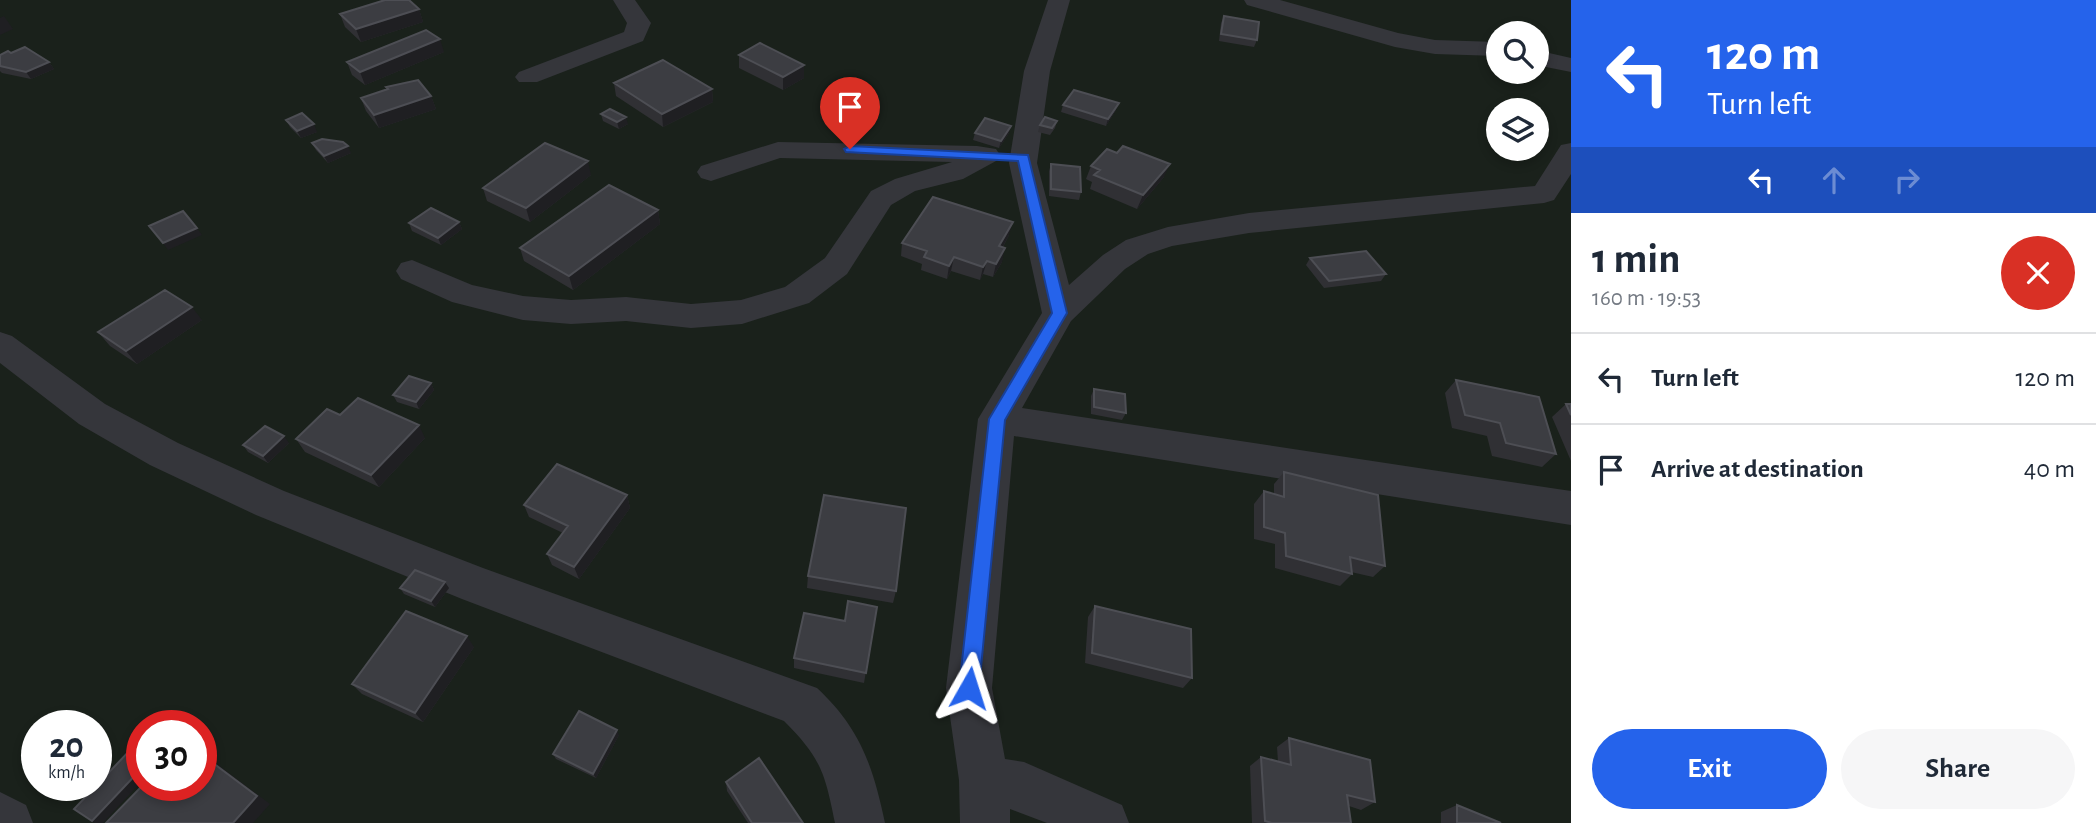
<!DOCTYPE html>
<html lang="en">
<head>
<meta charset="utf-8">
<style>
  body { margin:0; font-family:"Alegreya Sans",sans-serif; background:#f6f6f7; color:#1f2937; height:100vh; display:flex; flex-direction:column; font-size:26px; white-space:nowrap }
  * { box-sizing:border-box; margin:0 }
  p { font-size:23px; color:#747a83 }
  .icon { flex:none; width:38px; height:38px; fill:none; stroke:currentColor; stroke-width:2; stroke-linecap:round; stroke-linejoin:round }
  .map { position:relative; flex:1; overflow:hidden }
  .details { display:flex; flex-direction:column; background:#fff; width:525px }
  .details>* { flex:none }
  .hud { background:#2563eb; color:#fff; overflow:hidden }
  .buttons { position:absolute; left:1486px; top:21px; display:grid; gap:14px }
  .buttons a { display:grid; place-items:center; width:63px; height:63px; border-radius:50%; background:#fff; box-shadow:0 4px 10px #0003; font-size:35px }
  .speed { position:absolute; left:21px; top:710px; display:flex; gap:14px; font-size:35px; font-weight:700; text-align:center }
  .speed>* { display:grid; place-content:center; width:91px; height:91px; border-radius:50%; background:#fff; box-shadow:0 4px 10px #0003; line-height:1 }
  .speed small { font-size:18px; font-weight:400 }
  .speed .limit { border:10px solid #d22; background:#fff; color:#111 }
  .pin { position:absolute; display:grid; place-items:center; width:60px; height:60px; color:#fff; margin:-72px -30px; border-radius:50% 50% 50% 0; rotate:-45deg; box-shadow:0 0 7px #0007 }
  .pin .icon { rotate:45deg }
  .me { position:absolute; width:77px; margin:-38px; rotate:6deg; stroke-linejoin:round; filter:drop-shadow(0 0 5px #0008) }
  .turn { display:flex; align-items:center; gap:24px; height:147px; padding:0 21px; font-size:32px }
  .turn .icon { width:91px; height:91px; stroke-width:2.5 }
  .turn b { display:block; font-size:49px; line-height:60px }
  .lanes { display:flex; align-items:center; height:66px; padding:0 21px; background:#0003; justify-content:center; gap:35px; direction:ltr }
  .lanes .off { opacity:.35 }
  .round { display:grid; place-items:center; flex:none; width:74px; height:74px; border-radius:37px; background:#f6f6f7 }
  .head { display:flex; align-items:center; justify-content:space-between; height:119px; padding:0 21px }
  h1 { font-size:42px; font-weight:600; line-height:52px }
  .button { display:flex; gap:14px; margin-top:auto; padding:14px 21px }
  .button a { flex:1; height:80px; border-radius:42px; background:#2563eb; color:#fff; font-size:28px; font-weight:600; line-height:80px; text-align:center }
  .button a+a { background:#f6f6f7; color:#1f2937 }
  ul { padding:0; list-style:none }
  li { display:flex; align-items:center; gap:21px; height:91px; padding:0 21px; border-top:2px solid #e0e1e3 }
  li div { flex:1 }
  li b { display:block; font-size:26px }
  li em { font-style:normal }
  main { display:flex; flex:1; min-height:0 }
  .map>svg:first-child { display:block }
</style>
</head>
<body>
<main>
<div class="map">
<svg width="1571" height="823" viewBox="0 0 1571 823">
  <rect width="100%" height="100%" fill="#141416"/>
  <path fill="#1a211b" fill-rule="evenodd" d="M0,0H1571V823H0ZM1498,33H1536V72H1498ZM1498,110H1536V149H1498ZM37,726H96V786H37ZM142,726H201V786H142Z"/>
  <g fill="none" stroke-linecap="round" stroke-linejoin="round">
    <path fill="#35363b" fill-rule="evenodd" d="M613,0H635L651,23L643,41L537,82H519L515,77L519,72L624,32L627,23Z
      M1048,0H1070L1050,71L1037,163L1069,285L1103,255L1126,240L1168,227L1249,213L1535,186L1561,145L1571,143V174L1554,200L1544,203L1249,233L1172,246L1148,254L1125,269L1071,321L1022,408L1571,491V525L1014,436L992,688L1005,759L1024,762L1122,805L1129,823H1047L1010,809V823H960L959,780L946,688L978,419L1042,313L1009,163L1024,71Z
      M1244,0H1280L1398,33L1435,40L1498,42V56L1435,54L1395,47L1247,5Z
      M1536,50L1571,58V72L1536,65Z
      M778,142L977,146L996,149L1000,155L996,161L963,179L915,191L891,205L847,274L809,303L742,324L691,328L626,321L571,324L523,320L452,302L401,279L396,271L401,263L412,260L472,285L523,296L571,300L626,297L691,304L741,300L785,287L825,258L871,191L895,179L952,162L780,158L711,181L701,178L697,172L701,166Z
      M0,332L12,336L105,404L178,443L284,491L483,568L817,688C860,728 873,766 885,823H835C825,773 821,758 784,721L462,599L256,515L150,465L79,424L0,363Z
      M0,792L26,805L33,823H0Z"/>
  </g>
  <path fill="#303034" d="M419,9L423,22L361,42L345,27L340,14Z
    M1224,16L1257,40L1254,47L1219,41L1221,23Z
    M444,52L365,85L352,75L347,62Z
    M11,53L49,62L54,69L31,79L2,73L0,71V55Z
    M739,55L804,78L783,90L739,68Z
    M614,83L712,89L713,102L663,127L616,96Z
    M386,87L431,96L436,109L379,128L366,111L361,98L387,89Z
    M1063,105L1116,110L1106,126L1061,112Z
    M601,114L628,124L619,129L603,121Z
    M286,120L317,132L301,138L290,127Z
    M1057,121L1055,128L1050,135L1038,132L1040,125Z
    M975,133H1009L999,148L973,140Z
    M312,143L351,153L328,163L316,150Z
    M1051,164L1081,192L1079,200L1049,196V171Z
    M1091,166L1164,177L1137,209L1090,189L1092,182L1086,179Z
    M591,175L530,222L487,201L483,188Z
    M658,210L660,224L573,290L524,261L520,248Z
    M459,222L462,229L441,245L412,231L409,223Z
    M1009,235L1003,247L1002,262L993,277L983,274L980,280L951,271L947,279L921,270L922,264L901,256L902,243Z
    M1310,258L1386,274L1381,281L1324,288L1306,265Z
    M202,320L137,364L110,346L98,332Z
    M1456,380L1556,454L1542,467L1492,456L1487,436L1452,428L1445,393Z
    M431,383L434,390L419,409L397,402L393,395Z
    M1094,389L1126,413L1122,420L1091,414V396Z
    M1566,404H1571V461L1552,417Z
    M340,415L425,438L379,487L305,452L296,439Z
    M289,443L268,463L248,452L243,445Z
    M1284,472L1385,566L1373,577L1351,572L1352,574L1340,586L1275,568V544L1254,539V504L1264,491L1274,494V484Z
    M627,495L630,508L579,579L552,565L547,554L563,533L529,517L524,505Z
    M808,576L896,591L893,603L807,588Z
    M400,588H449L435,607L404,594Z
    M1095,606L1192,678L1183,688L1085,663L1088,617Z
    M877,607L864,683L794,668V658L845,621Z
    M474,647L423,722L362,694L352,684Z
    M619,735L596,778L556,759L553,754Z
    M1289,738L1375,802L1361,810L1349,806L1351,823H1252L1250,766L1261,757L1278,762L1277,747Z
    M726,782L803,823H748L727,791Z
    M1457,805L1501,823H1441V812Z"/>
  <path fill="#1f1f22" d="M419,9L423,22L361,42L356,29Z
    M4,16L13,29L0,35V18Z
    M440,39L444,52L365,85L360,72Z
    M49,62L54,69L31,79L26,72Z
    M804,65V78L783,90V77Z
    M712,89L713,102L663,127L662,114Z
    M431,96L436,109L379,128L374,115Z
    M1119,103L1116,110L1106,126L1108,119Z
    M626,117L628,124L619,129L617,122Z
    M314,124L317,132L301,138L297,131Z
    M1011,126L1009,133L999,148L1001,141Z
    M348,146L351,153L328,163L324,156Z
    M588,161L591,175L530,222L526,208Z
    M1170,164L1164,177L1137,209L1143,195Z
    M658,210L660,224L573,290L569,276Z
    M459,222L462,229L441,245L438,238Z
    M1013,222L1009,235L996,260L999,246Z
    M197,228L202,235L168,250L163,243Z
    M1005,248L1002,262L993,277L996,264Z
    M954,257L951,271L947,279L949,266Z
    M987,261L983,274L980,280L983,267Z
    M192,307L202,320L137,364L126,351Z
    M431,383L434,390L419,409L416,402Z
    M419,425L425,438L379,487L371,475Z
    M284,436L289,443L268,463L263,456Z
    M627,495L630,508L579,579L574,567Z
    M445,582L449,588L435,607L431,601Z
    M467,636L474,647L423,722L415,713Z
    M617,730L619,735L596,778L593,774Z
    M201,752L270,804L253,823H233Z
    M142,768V781L103,823H95L92,821Z"/>
  <path fill="#3c3d42" stroke="#4d4e54" stroke-width="2" d="M385,0H409L419,9L356,29L340,14Z
    M1224,16L1259,22L1257,40L1221,34Z
    M426,30L440,39L360,72L347,62Z
    M760,43L804,65L783,77L739,55Z
    M25,47L49,62L26,72L0,66V55L8,51L11,53Z
    M663,60L712,89L662,114L614,83Z
    M418,80L431,96L374,115L361,98L388,89L386,87Z
    M1074,90L1119,103L1108,119L1063,105Z
    M610,109L626,117L617,122L601,114Z
    M302,113L314,124L297,131L286,120Z
    M1045,117L1057,121L1052,128L1040,125Z
    M985,118L1011,126L1001,141L975,133Z
    M322,139L343,142L348,146L324,156L312,143Z
    M545,143L588,161L526,208L483,188Z
    M1123,146L1170,164L1143,195L1094,175L1100,170L1091,166L1107,149L1117,153Z
    M1051,164L1080,167L1081,192L1051,189Z
    M609,185L658,210L569,276L520,248Z
    M933,197L1013,222L999,246L1005,248L996,264L987,261L983,267L954,257L949,266L924,257L927,251L902,243Z
    M431,208L459,222L438,238L409,223Z
    M183,211L197,228L163,243L149,226Z
    M1366,251L1386,274L1329,281L1310,258Z
    M165,290L192,307L126,351L98,332Z
    M409,376L431,383L416,402L393,395Z
    M1456,380L1539,397L1556,454L1506,443L1500,423L1465,415Z
    M1094,389L1125,394L1126,413L1094,407Z
    M358,398L419,425L371,475L296,439L327,409L340,415Z
    M1566,404H1571V415Z
    M265,426L284,436L263,456L243,445Z
    M557,464L627,495L574,567L547,554L568,526L524,505Z
    M1284,472L1378,495L1385,566L1350,557L1352,574L1286,556L1285,533L1264,527V491L1284,497Z
    M824,495L906,508L896,591L808,576Z
    M415,570L445,582L431,601L400,588Z
    M848,601L877,607L866,673L794,658L804,613L845,621Z
    M1095,606L1191,629L1192,678L1092,653Z
    M406,611L467,636L415,713L352,684Z
    M579,711L617,730L593,774L553,754Z
    M1289,738L1370,760L1375,802L1347,795L1351,823H1272L1265,821L1261,757L1291,765Z
    M134,746L142,751V768L92,821L74,809Z
    M201,754L257,796L233,823H106L142,786H201Z
    M759,758L803,823H752L726,782Z
    M1457,805L1501,823H1457Z"/>
  <path fill="#2563eb" stroke="#184099" stroke-width="2" d="M850,146L1028,155L1067,313L1005,420L979,688L976,695L969,698L962,695L959,688L989,419L1052,313L1018,161L846,152L844,149Z"/>
</svg>
<div class="buttons">
<a><svg class="icon" aria-label="search" viewBox="0 0 24 24"><circle cx="10" cy="10" r="6"/><path d="M15 15l6 6"/></svg></a>
<a><svg class="icon" aria-label="layers" viewBox="0 0 24 24"><path d="M12 4l9 5-9 5-9-5zM3 14l9 5 9-5"/></svg></a>
</div>
<div class="speed"><div>20<small>km/h</small></div><div class="limit">30</div></div>
<div class="pin" style="left:850px;top:149px;background:#d93025"><svg class="icon" aria-label="arrive" viewBox="0 0 24 24"><path d="M6 21V4h12l-3 4 3 4H6"/></svg></div>
<svg class="me" style="left:969px;top:688px" viewBox="-20 -20 40 40"><path d="M0-17L14 15 0 8-14 15z" fill="#2563eb" stroke="#fff" stroke-width="4"/></svg>
</div>
<section class="details">
<div class="hud">
<div class="turn"><svg class="icon" aria-label="left" viewBox="0 0 24 24"><path d="M17 20v-9H6M10 6l-5 5 5 5"/></svg><div><b>120 m</b>Turn left</div></div>
<div class="lanes"><svg class="icon" aria-label="left" viewBox="0 0 24 24"><path d="M17 20v-9H6M10 6l-5 5 5 5"/></svg><svg class="icon off" aria-label="ahead" viewBox="0 0 24 24"><path d="M12 20V5M6 11l6-6 6 6"/></svg><svg class="icon off" aria-label="right" viewBox="0 0 24 24"><path d="M7 20v-9h11M14 6l5 5-5 5"/></svg></div>
</div>
<div class="head"><div><h1>1 min</h1><p>160 m · 19:53</p></div><a class="round" style="background:#d93025;color:#fff"><svg class="icon" aria-label="close" viewBox="0 0 24 24"><path d="M6 6l12 12M18 6L6 18"/></svg></a></div>
<ul>
<li><svg class="icon" aria-label="left" viewBox="0 0 24 24"><path d="M17 20v-9H6M10 6l-5 5 5 5"/></svg><div><b>Turn left</b></div><em>120 m</em></li>
<li><svg class="icon" aria-label="arrive" viewBox="0 0 24 24"><path d="M6 21V4h12l-3 4 3 4H6"/></svg><div><b>Arrive at destination</b></div><em>40 m</em></li>
</ul>
<div class="button"><a>Exit</a><a>Share</a></div>
</section>
</main>
</body>
</html>
